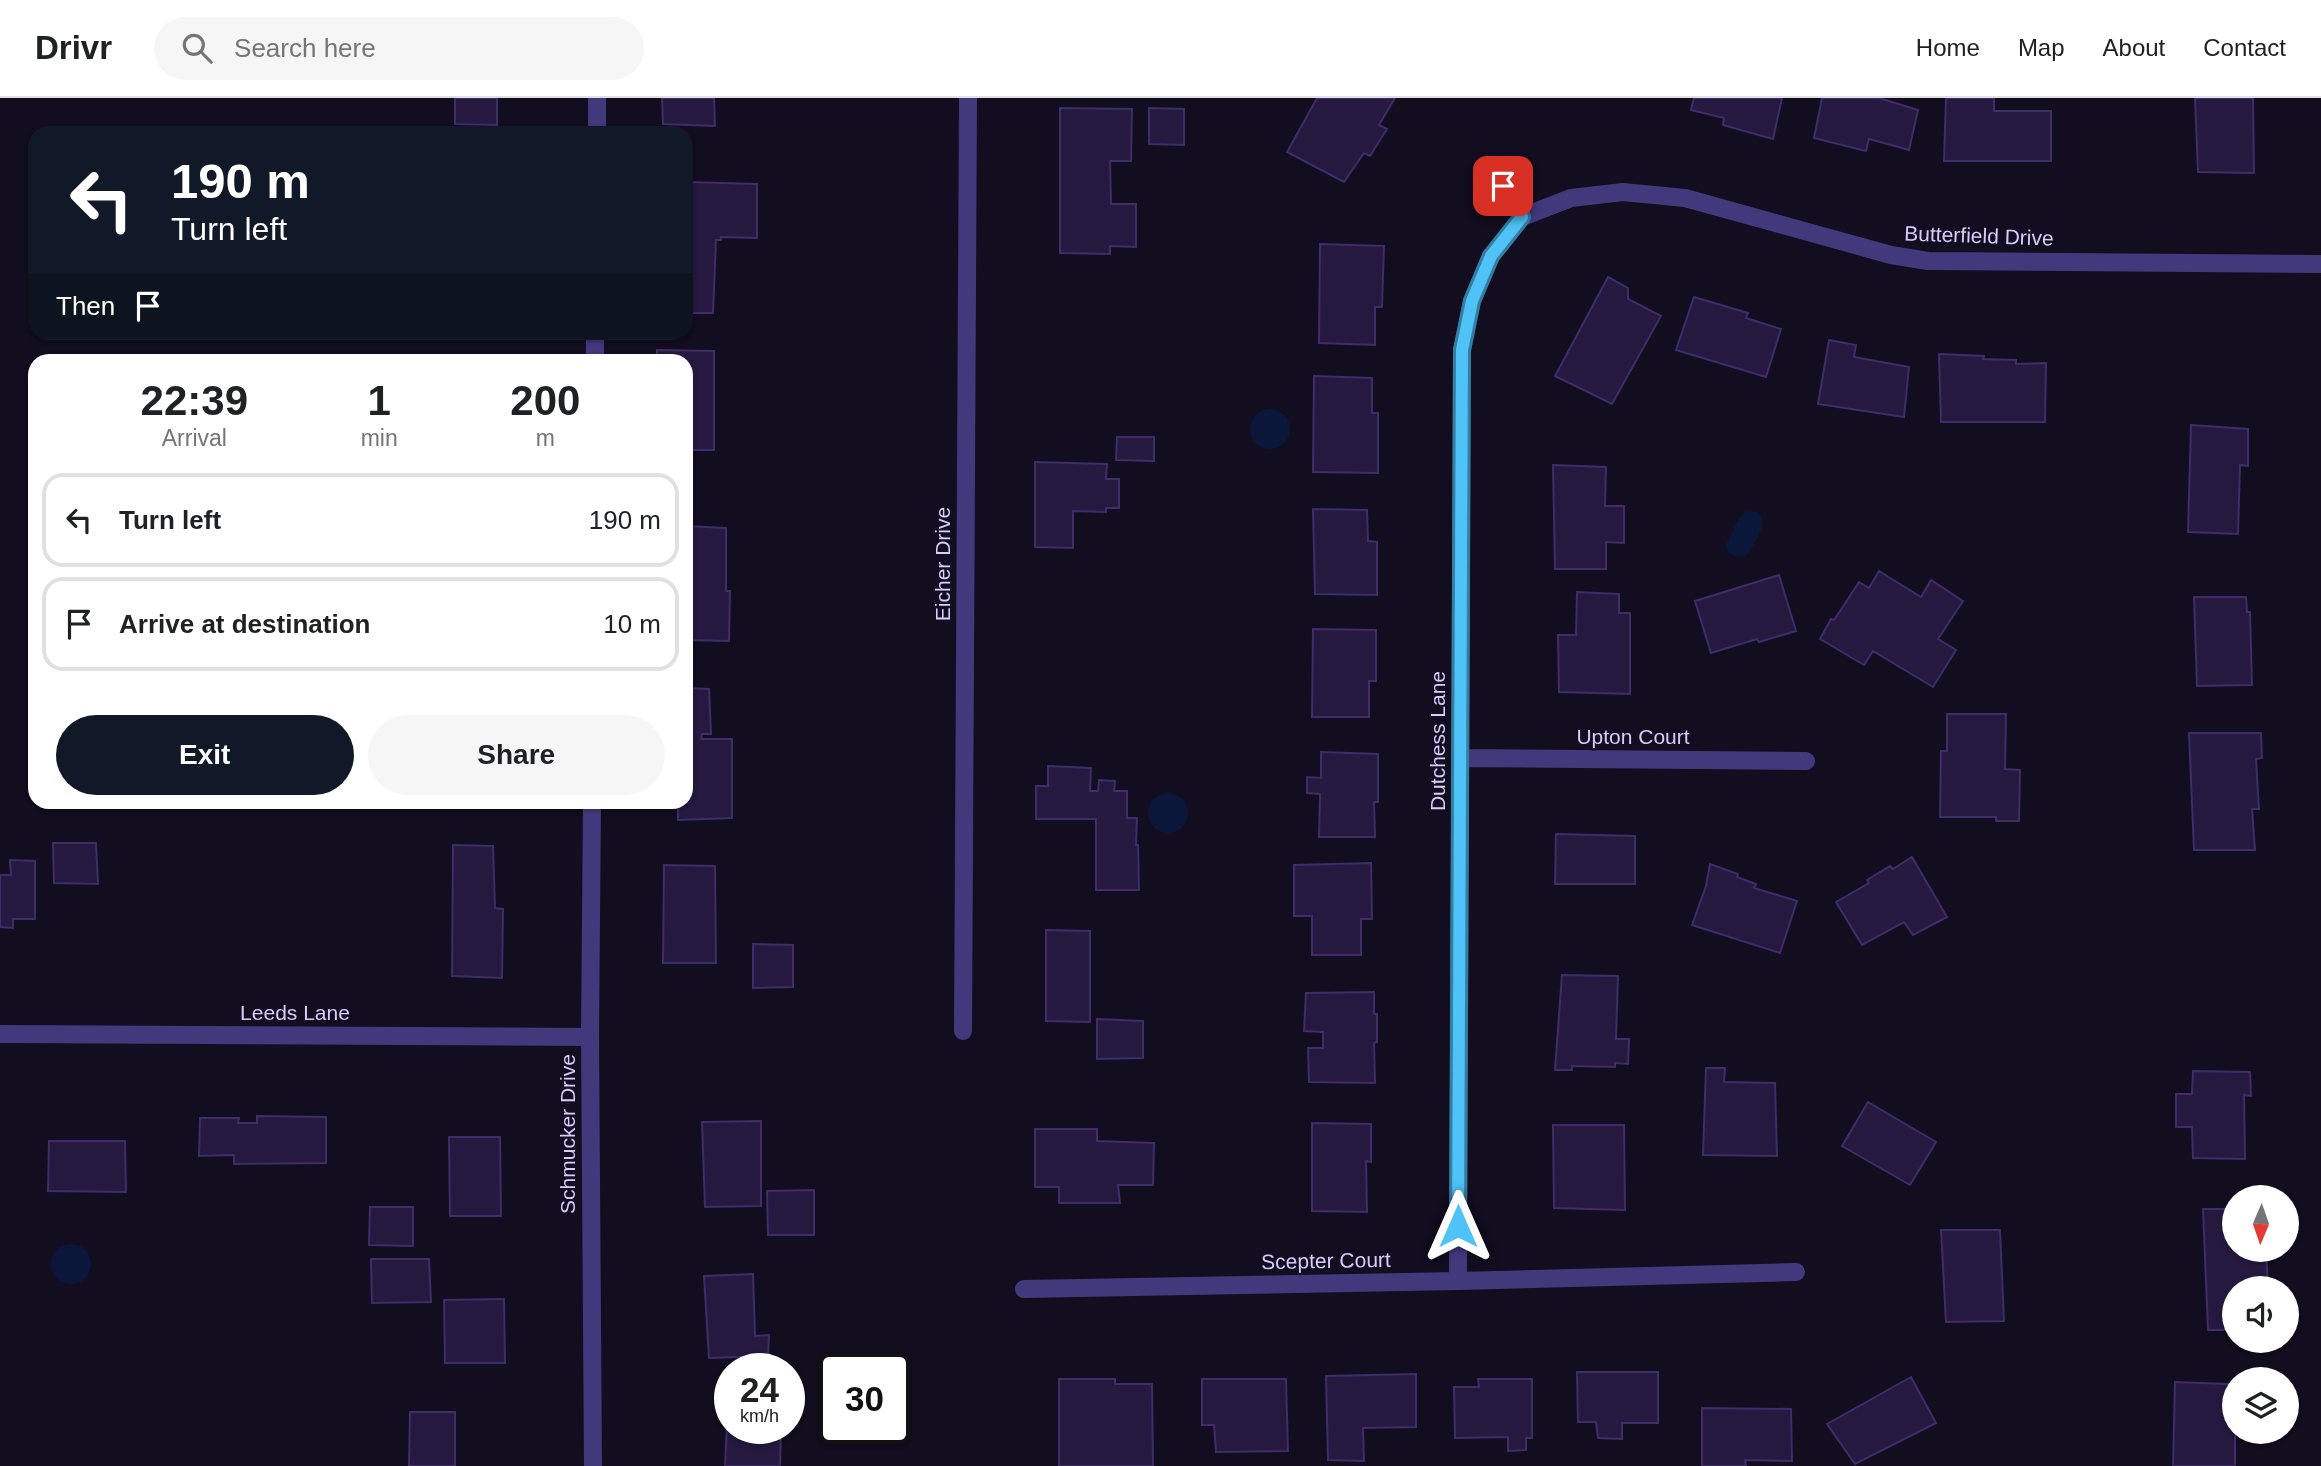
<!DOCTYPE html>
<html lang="en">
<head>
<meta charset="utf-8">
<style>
  body { margin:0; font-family:Arial,sans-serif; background:#f6f6f6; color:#202124; height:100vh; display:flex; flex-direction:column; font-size:26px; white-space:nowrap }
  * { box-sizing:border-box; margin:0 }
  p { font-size:23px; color:#757577 }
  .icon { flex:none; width:38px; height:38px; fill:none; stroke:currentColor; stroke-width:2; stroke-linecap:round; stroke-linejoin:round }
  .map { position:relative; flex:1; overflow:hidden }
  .side { position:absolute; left:28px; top:256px; width:665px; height:455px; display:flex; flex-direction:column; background:#fff; border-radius:21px; box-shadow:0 2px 5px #0004 }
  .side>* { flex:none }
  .top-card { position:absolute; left:28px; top:28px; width:665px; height:214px; border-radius:21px; box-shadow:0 2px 5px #0004; background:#111827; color:#fff; overflow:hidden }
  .needle { width:46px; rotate:182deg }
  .tools { position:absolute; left:2222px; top:1087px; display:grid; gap:14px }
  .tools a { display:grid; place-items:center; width:77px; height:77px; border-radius:50%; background:#fff; box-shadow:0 2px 5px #0004; font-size:35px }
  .speed { position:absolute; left:714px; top:1255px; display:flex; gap:14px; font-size:35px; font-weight:700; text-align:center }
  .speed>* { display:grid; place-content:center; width:91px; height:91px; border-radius:50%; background:#fff; box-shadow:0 2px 5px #0004; line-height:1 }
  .speed small { font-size:18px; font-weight:400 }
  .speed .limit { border:4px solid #111; border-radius:10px; background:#fff; color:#111 }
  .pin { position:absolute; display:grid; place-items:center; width:60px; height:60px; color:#fff; margin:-30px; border-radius:14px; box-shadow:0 4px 10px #0006 }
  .me { position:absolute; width:77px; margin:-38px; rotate:0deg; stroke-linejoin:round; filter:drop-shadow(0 0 5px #0008) }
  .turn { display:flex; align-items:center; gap:24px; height:147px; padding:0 28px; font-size:32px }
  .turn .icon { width:91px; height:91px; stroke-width:2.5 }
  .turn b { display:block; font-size:49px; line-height:60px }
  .then { display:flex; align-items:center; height:66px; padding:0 28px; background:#0003; gap:14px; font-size:26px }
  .eta { display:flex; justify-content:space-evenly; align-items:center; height:119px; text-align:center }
  .eta b { font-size:42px; font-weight:800; line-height:49px }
  .primary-button { display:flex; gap:14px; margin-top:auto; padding:14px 28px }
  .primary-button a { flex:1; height:80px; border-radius:42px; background:#111827; color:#fff; font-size:28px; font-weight:800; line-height:80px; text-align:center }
  .primary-button a+a { background:#f6f6f6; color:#202124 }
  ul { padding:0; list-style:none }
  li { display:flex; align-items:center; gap:21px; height:94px; margin:0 14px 10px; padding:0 14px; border:4px solid #e0e0e0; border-radius:21px }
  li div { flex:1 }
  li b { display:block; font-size:26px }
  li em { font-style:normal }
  header { display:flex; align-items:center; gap:42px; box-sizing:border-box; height:98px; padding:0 35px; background:#fff; border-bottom:2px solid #e0e0e0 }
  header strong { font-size:33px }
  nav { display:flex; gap:38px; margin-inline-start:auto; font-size:24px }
  .search { width:490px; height:63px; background:#f6f6f6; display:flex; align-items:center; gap:18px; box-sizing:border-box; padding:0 24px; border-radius:38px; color:#757577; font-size:26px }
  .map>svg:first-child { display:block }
</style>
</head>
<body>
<header>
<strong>Drivr</strong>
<div class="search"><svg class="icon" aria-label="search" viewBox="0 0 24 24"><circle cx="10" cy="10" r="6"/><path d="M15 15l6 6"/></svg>Search here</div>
<nav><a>Home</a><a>Map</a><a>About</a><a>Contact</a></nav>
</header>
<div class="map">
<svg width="2321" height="1368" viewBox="0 0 2321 1368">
  <rect width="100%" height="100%" fill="#120d1f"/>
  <path fill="#0a173b" d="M1250 331a20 20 0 1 1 40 0a20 20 0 1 1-40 0Z
    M1747,413C1777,413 1755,446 1746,458L1738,459L1729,455L1726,447L1740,418Z
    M1148 715a20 20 0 1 1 40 0a20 20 0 1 1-40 0Z
    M51 1166a20 20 0 1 1 40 0a20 20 0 1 1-40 0Z"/>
  <path fill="#251940" stroke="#3e2c6b" stroke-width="2" d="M455,0H497V27L455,26Z
    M662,0H714L715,28L663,26Z
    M1317,0H1395L1379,27L1387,31L1370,58L1364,55L1344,84L1287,54Z
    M1694,0H1782L1773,41L1723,27L1724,20L1691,12Z
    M1822,0H1879L1918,12L1909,52L1869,41L1866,53L1814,40Z
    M1946,0H1994V13H2051V63H1944Z
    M2195,0H2253L2254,75L2198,74Z
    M1060,10L1132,11L1131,63H1110L1111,106H1136V149L1110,148V156L1060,155Z
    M1149,10L1184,11V47L1149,46Z
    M686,84L757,86V140L721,139V142H716L713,215H686Z
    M1320,146L1384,148L1382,209H1375V247L1319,245Z
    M1608,179L1628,190V201L1661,218L1612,306L1555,278Z
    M1694,199L1748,215L1746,220L1781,231L1766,279L1676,252Z
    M1829,242L1856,247L1854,259L1909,269L1904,319L1818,306Z
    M657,252L714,253V352H686V262H657Z
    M1939,256L1984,258L1983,261L2016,262V266L2046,265L2045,324H1941Z
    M456,261H503V262H456Z
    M1314,278L1372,280V315H1378V375L1313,374Z
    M2191,327L2248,331V368L2240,367L2238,436L2188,434Z
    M1117,339H1154V363L1116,362Z
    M1035,364L1107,366L1106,381H1119V410H1106V414L1073,413V450L1035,449Z
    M1553,367L1606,369L1605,408H1624V445L1606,444V471H1555Z
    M1313,411L1367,412L1368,443L1377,444V497L1315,496Z
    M686,428L726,430V493H730L729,543L686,542Z
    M1879,473L1921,499L1931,482L1963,503L1938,541L1956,552L1933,589L1873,553L1864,567L1820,541L1831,521L1834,522L1859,484L1869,490Z
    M1779,477L1796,533L1759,544L1757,541L1711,555L1695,503Z
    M1577,494L1619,496V515H1630V596L1559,594L1558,537H1576Z
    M2194,499H2246L2247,514H2250L2252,587L2197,588Z
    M1313,531L1376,532V583H1369V619H1312Z
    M686,590L709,591L711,636H702L701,641H732V720L678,722V704H686Z
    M1947,616H2006L2005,671L2020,672L2019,723H1996V719H1940L1941,653H1947Z
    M2189,635H2261L2262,660L2256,661L2259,711H2252L2255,752H2194Z
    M1321,654L1378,656V704H1374L1375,739H1319L1320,696L1307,695V679L1321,680Z
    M1048,668L1091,670L1090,693H1098L1099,682L1115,683L1114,693H1127V720H1137L1136,747H1138L1139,792H1096V721H1036V688H1048Z
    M1556,736L1635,738V786H1555Z
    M53,745H96L98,786L54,785Z
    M453,747L493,748L495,810L503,811L502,880L452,878Z
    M1912,759L1947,819L1913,837L1904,824L1862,847L1836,804L1869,785L1867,782L1890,768L1893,771Z
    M10,762L35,763V821H13V830L0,829V777H11Z
    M1371,765L1372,821H1361V857H1312V818H1294V767Z
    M1710,766L1738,776L1737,779L1756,786L1754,790L1797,803L1780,855L1692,827L1706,788Z
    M664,767L715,768L716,865H663Z
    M1046,832L1090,833V924L1046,923Z
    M753,846L793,847V889L753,890Z
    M1562,877L1618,878L1616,941H1629L1628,966L1615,965V969L1572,968V972H1555Z
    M1374,894V916H1377V944L1374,945L1375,985L1309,984L1308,950H1323V934L1304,933L1306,895Z
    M1097,921L1143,923V960L1097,961Z
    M1706,970H1725L1724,984L1775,985L1777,1058L1703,1057Z
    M2193,973L2250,974L2251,998L2244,997L2245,1061L2193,1060L2192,1029H2176V996H2192Z
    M1868,1004L1936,1044L1910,1087L1842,1048Z
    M257,1018L326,1019V1065L234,1066V1057L199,1058L200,1020H239L238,1025H257Z
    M761,1023V1108L705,1109L702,1024Z
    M1312,1025L1371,1026V1064L1366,1063L1367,1114L1312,1113Z
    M1553,1027H1624L1625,1112L1554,1110Z
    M1035,1031H1097V1043L1154,1045L1153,1087H1118L1120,1105H1059V1089H1035Z
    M449,1039H500L501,1118H450Z
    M49,1043H125L126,1094L48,1093Z
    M814,1092V1137H768L767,1093Z
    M370,1109H413V1148L369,1147Z
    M2203,1111H2235V1152H2266L2268,1190H2235V1232H2208Z
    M1941,1132H2000L2004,1223L1946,1224Z
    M371,1161H429L431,1204L372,1205Z
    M753,1176L755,1238L769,1237L768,1258L709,1260L704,1178Z
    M504,1201L505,1265H445L444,1202Z
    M1577,1274H1658V1325H1622V1341L1598,1340L1596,1324H1578Z
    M1416,1276V1329L1363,1330L1364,1363L1328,1362L1326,1278Z
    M1911,1279L1936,1325L1855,1366L1827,1326Z
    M1059,1281H1115V1286H1152L1153,1368H1059Z
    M1202,1281H1286L1288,1353L1216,1354L1214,1327H1202Z
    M1478,1281H1532V1340H1526V1352L1508,1353V1339L1455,1340L1454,1289H1479Z
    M2175,1284L2229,1286L2228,1324L2235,1325V1368H2173Z
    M728,1306H730V1330H781L780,1368H725Z
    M1702,1310L1791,1311L1792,1363L1745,1362L1746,1368H1702Z
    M410,1314H455V1368H409Z"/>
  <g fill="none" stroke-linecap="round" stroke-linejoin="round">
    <path stroke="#42397d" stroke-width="18" d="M597,35V0
      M1502,88L1522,119
      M595,262V234
      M1460,660L1806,663
      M592,704L590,939L593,1368
      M963,933L968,0
      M0,936L590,939
      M1458,1183L1462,252L1472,203L1491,158L1522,119L1571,100L1623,94L1685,100L1891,157L1928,163L2321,166
      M1024,1191L1458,1183L1796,1174"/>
  </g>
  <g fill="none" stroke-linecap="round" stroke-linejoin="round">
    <defs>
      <path id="route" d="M1458,1128L1462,252L1472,203L1491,158L1522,119L1503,88"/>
    </defs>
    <use href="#route" stroke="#337fa1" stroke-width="18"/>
    <use href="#route" stroke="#4fc3f7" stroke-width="12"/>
  </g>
  <g text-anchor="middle" stroke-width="5" stroke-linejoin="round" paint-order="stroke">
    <g font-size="21" fill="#d6ccfe" stroke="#120d1f">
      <text transform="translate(1979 138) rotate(2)" y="7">Butterfield Drive</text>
      <text transform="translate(943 466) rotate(-90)" y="7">Eicher Drive</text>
      <text x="1633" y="646">Upton Court</text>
      <text transform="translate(1438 643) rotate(-90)" y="7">Dutchess Lane</text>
      <text x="295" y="922">Leeds Lane</text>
      <text transform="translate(568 1036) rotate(-90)" y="7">Schmucker Drive</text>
      <text transform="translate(1326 1163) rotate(-1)" y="7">Scepter Court</text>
    </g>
  </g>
</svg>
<div class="tools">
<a><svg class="needle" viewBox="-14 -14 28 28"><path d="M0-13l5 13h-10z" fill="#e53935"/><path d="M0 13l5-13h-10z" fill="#757577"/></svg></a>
<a><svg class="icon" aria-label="sound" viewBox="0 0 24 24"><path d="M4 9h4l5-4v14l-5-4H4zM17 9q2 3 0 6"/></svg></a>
<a><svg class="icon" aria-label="layers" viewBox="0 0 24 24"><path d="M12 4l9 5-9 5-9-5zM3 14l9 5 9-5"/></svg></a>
</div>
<div class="speed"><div>24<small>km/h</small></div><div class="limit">30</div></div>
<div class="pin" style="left:1503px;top:88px;background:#d93025"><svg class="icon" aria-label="arrive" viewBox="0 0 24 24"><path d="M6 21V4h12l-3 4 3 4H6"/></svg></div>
<svg class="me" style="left:1458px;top:1128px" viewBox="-20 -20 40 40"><path d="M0-17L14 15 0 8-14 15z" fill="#4fc3f7" stroke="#fff" stroke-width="4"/></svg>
<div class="top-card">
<div class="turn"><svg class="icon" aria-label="left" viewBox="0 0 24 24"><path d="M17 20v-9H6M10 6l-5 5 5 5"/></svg><div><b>190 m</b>Turn left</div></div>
<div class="then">Then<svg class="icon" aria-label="arrive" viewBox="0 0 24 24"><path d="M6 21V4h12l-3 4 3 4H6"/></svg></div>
</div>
<section class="side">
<div class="eta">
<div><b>22:39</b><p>Arrival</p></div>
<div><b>1</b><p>min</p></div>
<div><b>200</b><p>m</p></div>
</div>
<ul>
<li><svg class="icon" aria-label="left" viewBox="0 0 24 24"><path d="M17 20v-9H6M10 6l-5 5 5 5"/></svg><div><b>Turn left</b></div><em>190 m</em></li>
<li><svg class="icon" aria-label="arrive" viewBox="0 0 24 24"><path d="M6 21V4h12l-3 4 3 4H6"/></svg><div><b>Arrive at destination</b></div><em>10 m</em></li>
</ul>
<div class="primary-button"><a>Exit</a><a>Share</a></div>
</section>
</div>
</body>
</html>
